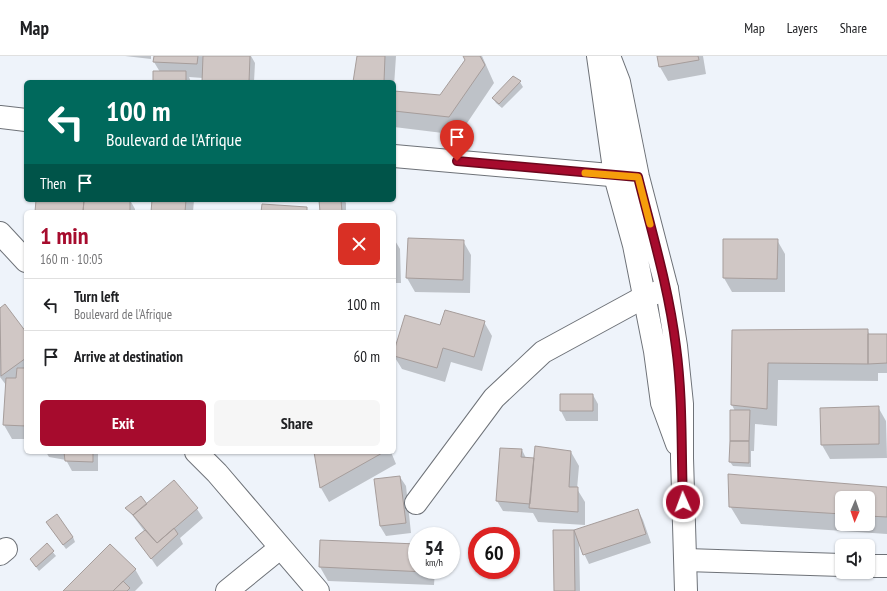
<!DOCTYPE html>
<html lang="en">
<head>
<meta charset="utf-8">
<style>
  body { margin:0; font-family:"PT Sans Narrow",sans-serif; background:#f6f6f6; color:#202124; height:100vh; display:flex; flex-direction:column; font-size:15px; white-space:nowrap }
  * { box-sizing:border-box; margin:0 }
  p { font-size:13px; color:#757577 }
  .icon { flex:none; width:22px; height:22px; fill:none; stroke:currentColor; stroke-width:2; stroke-linecap:round; stroke-linejoin:round }
  .map { position:relative; flex:1; overflow:hidden }
  .panel { position:absolute; left:24px; top:154px; width:372px; height:244px; display:flex; flex-direction:column; background:#fff; border-radius:6px; box-shadow:0 1px 3px #0004 }
  .panel>* { flex:none }
  .top-card { position:absolute; left:24px; top:24px; width:372px; height:122px; border-radius:6px; box-shadow:0 1px 3px #0004; background:#00695c; color:#fff; overflow:hidden }
  .needle { width:26px; rotate:182deg }
  .fabs { position:absolute; left:835px; top:435px; display:grid; gap:8px }
  .fabs a { display:grid; place-items:center; width:40px; height:40px; border-radius:6px; background:#fff; box-shadow:0 1px 3px #0004; font-size:20px }
  .speed { position:absolute; left:408px; top:471px; display:flex; gap:8px; font-size:20px; font-weight:700; text-align:center }
  .speed>* { display:grid; place-content:center; width:52px; height:52px; border-radius:50%; background:#fff; box-shadow:0 1px 3px #0004; line-height:1 }
  .speed small { font-size:10px; font-weight:400 }
  .speed .limit { border:6px solid #d22; background:#fff; color:#111 }
  .pin { position:absolute; display:grid; place-items:center; width:34px; height:34px; color:#fff; margin:-41px -17px; border-radius:50% 50% 50% 0; rotate:-45deg; box-shadow:0 0 4px #0007 }
  .pin .icon { rotate:45deg }
  .me { position:absolute; width:44px; margin:-22px; rotate:358deg; stroke-linejoin:round; filter:drop-shadow(0 0 3px #0008) }
  .turn { display:flex; align-items:center; gap:14px; height:84px; padding:0 16px; font-size:18px }
  .turn .icon { width:52px; height:52px; stroke-width:2.5 }
  .turn b { display:block; font-size:28px; line-height:34px }
  .then { display:flex; align-items:center; height:38px; padding:0 16px; background:#0003; gap:8px; font-size:15px }
  .round { display:grid; place-items:center; flex:none; width:42px; height:42px; border-radius:6px; background:#f6f6f6 }
  .summary { display:flex; align-items:center; justify-content:space-between; height:68px; padding:0 16px }
  h1 { font-size:24px; font-weight:700; line-height:30px; color:#a60b2d }
  .action { display:flex; gap:8px; margin-top:auto; padding:8px 16px }
  .action a { flex:1; height:46px; border-radius:6px; background:#a60b2d; color:#fff; font-size:16px; font-weight:700; line-height:46px; text-align:center }
  .action a+a { background:#f6f6f6; color:#202124 }
  ul { padding:0; list-style:none }
  li { display:flex; align-items:center; gap:12px; height:52px; padding:0 16px; border-top:1px solid #e0e0e0 }
  li div { flex:1 }
  li b { display:block; font-size:15px }
  li em { font-style:normal }
  header { display:flex; align-items:center; gap:24px; box-sizing:border-box; height:56px; padding:0 20px; background:#fff; border-bottom:1px solid #e0e0e0 }
  header strong { font-size:19px }
  nav { display:flex; gap:22px; margin-inline-start:auto; font-size:14px }
  .map>svg:first-child { display:block }
</style>
</head>
<body>
<header>
<strong>Map</strong>
<nav><a>Map</a><a>Layers</a><a>Share</a></nav>
</header>
<div class="map">
<svg width="887" height="535" viewBox="0 0 887 535">
  <rect width="100%" height="100%" fill="#eef3fa"/>
  <path fill="#0003" fill-rule="evenodd" d="M125,0H151V3Z
    M155,0H251L255,7L254,26H203V22L189,21L191,26H154L160,16L154,6Z
    M358,0H396L394,30V26H354Z
    M464,0H482L494,27L459,79L394,71V36L440,40L466,4Z
    M658,0H703L706,18L668,25L660,11Z
    M520,26L523,31L502,52L496,47L493,42Z
    M37,144H130L135,153V156H36Z
    M153,144H194L193,156H152Z
    M320,144H344L346,147V156H321Z
    M394,183L400,193L401,227H394Z
    M777,184L785,198V236H732L724,222Z
    M463,185L471,199L470,237L415,236L407,222Z
    M5,250L26,278V383H12L4,369L6,329L0,321V253Z
    M484,266L492,280L482,315L451,306L445,326L402,313L394,300V298L441,270Z
    M867,274L870,279H887V317H878V325L778,324L777,370L755,368L754,395H751V411L733,410L730,406L735,355L732,349L733,275Z
    M561,339H593L598,348V365H566L561,355Z
    M878,351L886,365L887,402L830,403L822,389L821,353Z
    M394,361L396,365V376H394Z
    M522,394L526,402L533,403L571,396L579,410L577,433L585,446V469L538,466L533,457L503,455L497,445Z
    M46,396H98V415H72L66,404L49,401Z
    M315,396H391L396,408L329,446L321,432Z
    M400,421L406,430L411,477L386,480L380,470Z
    M174,426L197,453L203,462L180,482L183,488L157,511L137,482L145,476L127,452L147,449Z
    M887,432V478L741,468L730,450ZM842,442H868V468H842Z
    M638,454L643,464L651,487L589,508L579,487L580,535H555L554,475H575Z
    M50,471L73,481L75,486L66,493Z
    M321,485L417,489V514H435L434,529L328,525L320,511Z
    M47,489L56,500L39,515L33,507Z
    M135,513L143,527L135,535H65Z"/>
  <path fill="#d0c7c5" stroke="#a69d9b" d="M154,0H198L197,8L153,6Z
    M203,0H250L249,26H202Z
    M357,0H385L384,26H353Z
    M463,0H480L485,9L449,61L394,55V35L440,39L465,4Z
    M657,0H698L699,4L659,11Z
    M153,15H186V26H153Z
    M513,20L521,25L499,48L492,42Z
    M36,144H84L83,156H35Z
    M84,144H130V156H83Z
    M152,144H186L185,156H151Z
    M319,144H341L342,156H320Z
    M262,148L307,151V156H261Z
    M408,182L464,184L463,224L406,222Z
    M723,183H778L777,223L723,222Z
    M5,248L26,276V302L1,320L0,252Z
    M445,254L485,265L474,301L443,292L437,312L394,300V295L405,259L440,269Z
    M868,273V308L768,307L767,353L731,349L732,274Z
    M868,278H887V307L868,308Z
    M17,312H26V370L3,369L6,322H16Z
    M560,338H593V355H560Z
    M879,350V388L821,389L820,352Z
    M730,354H750L749,385H730Z
    M730,385H749V407L729,406Z
    M535,390L571,395L569,431H578V456L529,452Z
    M500,392L522,393L521,401L534,402L530,448L496,445Z
    M64,396H93V406L65,405Z
    M314,396H384L320,432Z
    M728,418L887,431V461L868,460V442H842V458L729,451Z
    M400,420L406,467L380,470L374,423Z
    M174,424L198,452L157,487L133,459Z
    M141,440L147,448L133,459L125,452Z
    M638,453L646,478L583,499L574,474Z
    M57,458L73,481L63,489L46,466Z
    M174,472L178,478L151,503L135,482L145,474L157,487Z
    M553,474H574L575,535H554Z
    M320,484L417,488V514H426V516L319,511Z
    M47,487L54,495L36,511L30,503Z
    M110,488L136,513L113,535H63Z
    M123,525L130,532L127,535H113Z"/>
  <g fill="none" stroke-linecap="round" stroke-linejoin="round">
    <defs>
      <path id="minor" d="M0,61L26,64
        M394,100L633,121
        M0,177L26,205
        M196,396L217,417L318,535
        M416,447L494,342L543,296L644,241L667,233
        M0,498L6,493
        M686,504L842,509
        M868,510H887
        M227,535L280,492"/>
      <path id="major" d="M598,0L615,120L634,189L655,295L662,347L677,388
        M609,0L619,26L638,121L667,233L676,290L682,348V402L686,535"/>
    </defs>
    <use href="#minor" stroke="#6e7278" stroke-width="24"/>
    <use href="#major" stroke="#6e7278" stroke-width="24"/>
    <use href="#minor" stroke="#fff" stroke-width="22"/>
    <use href="#major" stroke="#fff" stroke-width="22"/>
  </g>
  <g fill="none" stroke-linecap="round" stroke-linejoin="round">
    <defs>
      <path id="route" d="M457,105L638,121C652,177 669,233 676,291C683,342 681,394 683,446"/>
    </defs>
    <use href="#route" stroke="#6c071d" stroke-width="10"/>
    <use href="#route" stroke="#a60b2d" stroke-width="7"/>
    <path stroke="#f59e0b" stroke-width="7" d="M585,117L638,121L650,168"/>
  </g>
</svg>
<div class="fabs">
<a><svg class="needle" viewBox="-14 -14 28 28"><path d="M0-13l5 13h-10z" fill="#e53935"/><path d="M0 13l5-13h-10z" fill="#757577"/></svg></a>
<a><svg class="icon" aria-label="sound" viewBox="0 0 24 24"><path d="M4 9h4l5-4v14l-5-4H4zM17 9q2 3 0 6"/></svg></a>
</div>
<div class="speed"><div>54<small>km/h</small></div><div class="limit">60</div></div>
<div class="pin" style="left:457px;top:105px;background:#d93025"><svg class="icon" aria-label="arrive" viewBox="0 0 24 24"><path d="M6 21V4h12l-3 4 3 4H6"/></svg></div>
<svg class="me" style="left:683px;top:446px" viewBox="-20 -20 40 40"><circle r="17" fill="#a60b2d" stroke="#fff" stroke-width="3"/><path d="M0-11L8 9 0 5-8 9z" fill="#fff"/></svg>
<div class="top-card">
<div class="turn"><svg class="icon" aria-label="left" viewBox="0 0 24 24"><path d="M17 20v-9H6M10 6l-5 5 5 5"/></svg><div><b>100 m</b>Boulevard de l'Afrique</div></div>
<div class="then">Then<svg class="icon" aria-label="arrive" viewBox="0 0 24 24"><path d="M6 21V4h12l-3 4 3 4H6"/></svg></div>
</div>
<section class="panel">
<div class="summary"><div><h1>1 min</h1><p>160 m · 10:05</p></div><a class="round" style="background:#d93025;color:#fff"><svg class="icon" aria-label="close" viewBox="0 0 24 24"><path d="M6 6l12 12M18 6L6 18"/></svg></a></div>
<ul>
<li><svg class="icon" aria-label="left" viewBox="0 0 24 24"><path d="M17 20v-9H6M10 6l-5 5 5 5"/></svg><div><b>Turn left</b><p>Boulevard de l'Afrique</p></div><em>100 m</em></li>
<li><svg class="icon" aria-label="arrive" viewBox="0 0 24 24"><path d="M6 21V4h12l-3 4 3 4H6"/></svg><div><b>Arrive at destination</b></div><em>60 m</em></li>
</ul>
<div class="action"><a>Exit</a><a>Share</a></div>
</section>
</div>
</body>
</html>
